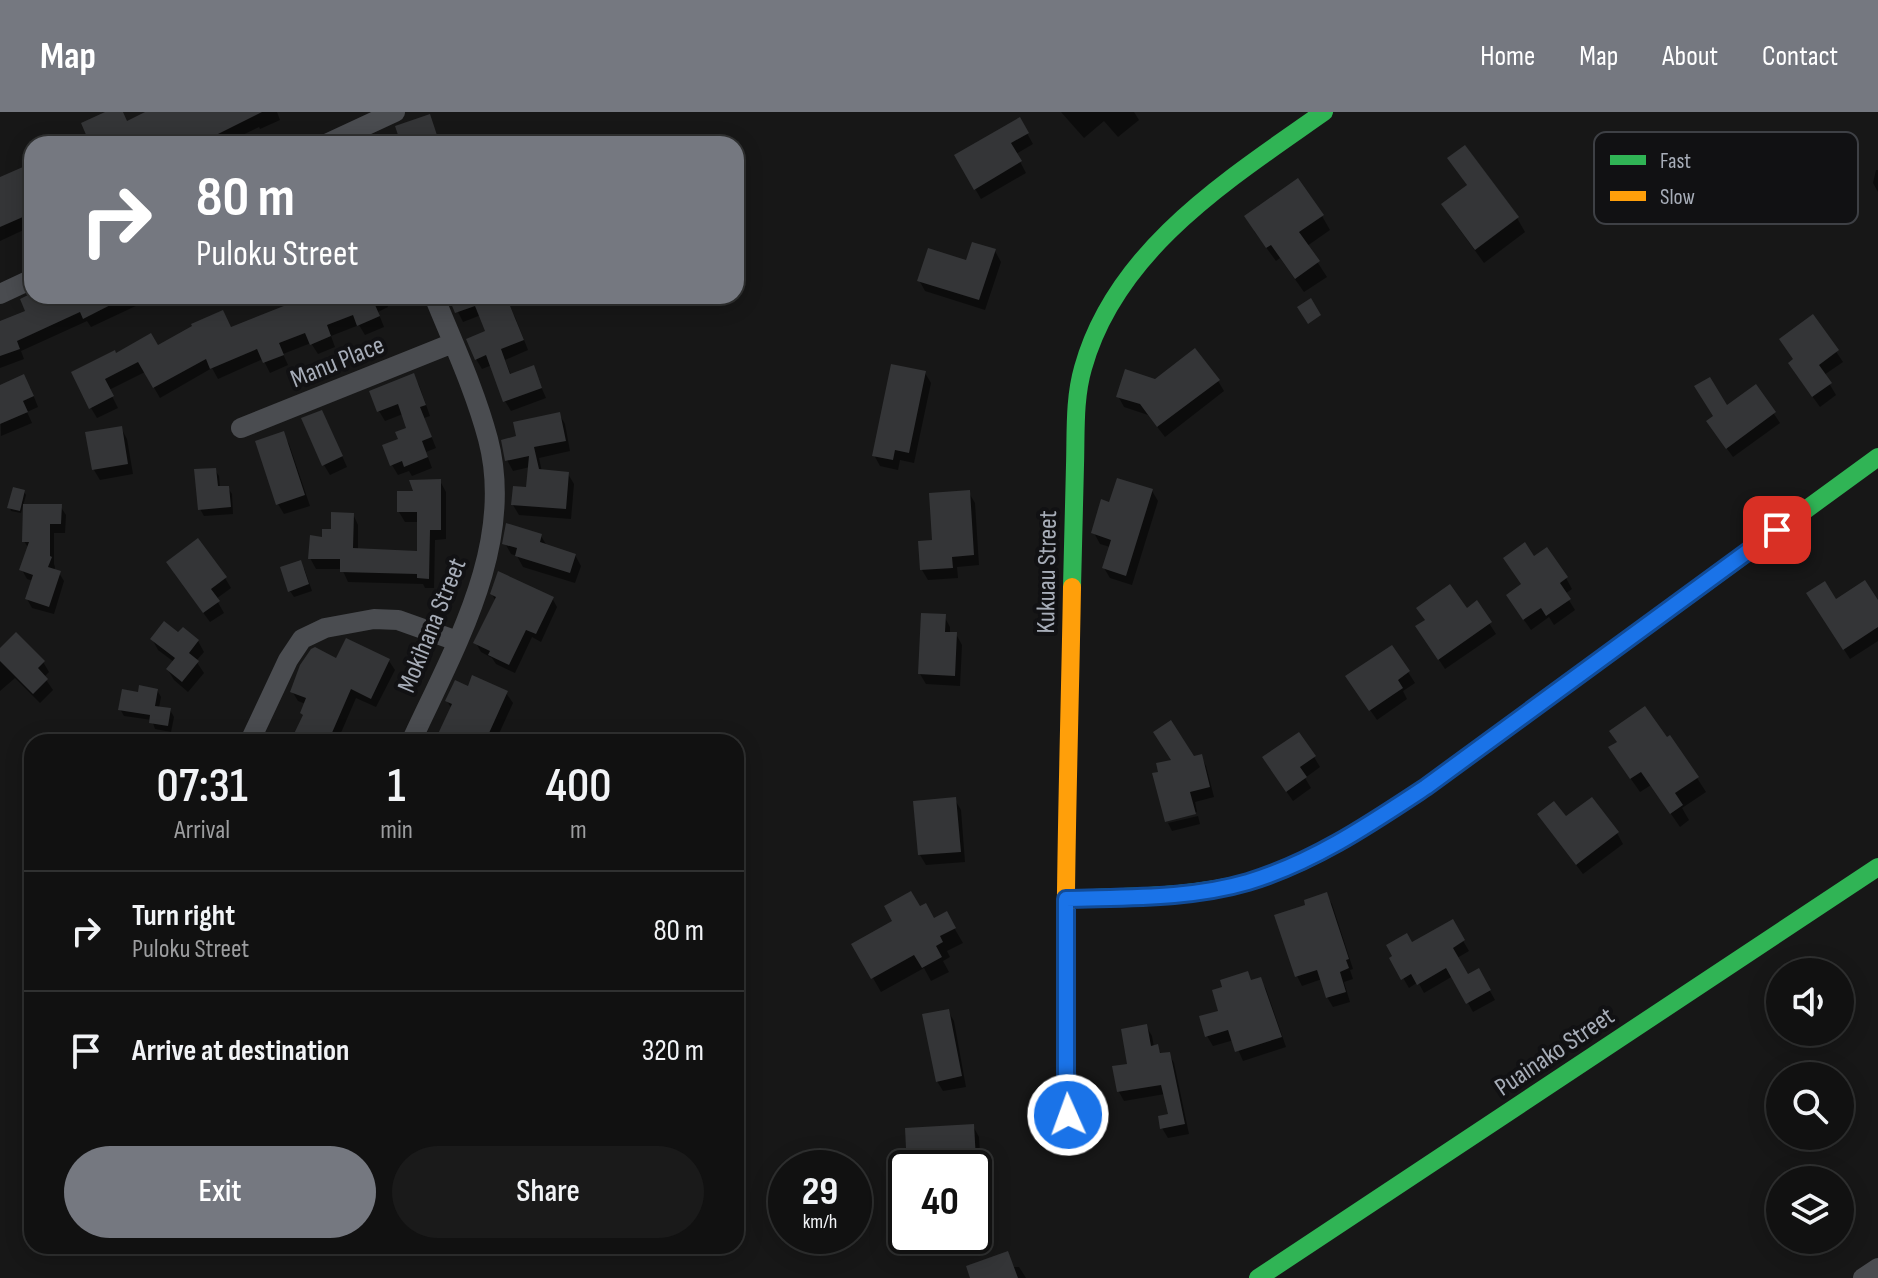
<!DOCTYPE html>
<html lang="en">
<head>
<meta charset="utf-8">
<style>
  body { margin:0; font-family:"Sofia Sans Condensed",sans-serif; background:#1a1a1a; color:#f1f3f6; height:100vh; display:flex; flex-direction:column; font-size:30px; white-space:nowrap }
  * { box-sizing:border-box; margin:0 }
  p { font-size:26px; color:#9c9d9f }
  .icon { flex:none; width:44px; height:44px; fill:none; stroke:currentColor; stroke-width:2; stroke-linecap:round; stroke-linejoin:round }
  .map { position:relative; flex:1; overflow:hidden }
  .panel { position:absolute; left:24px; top:622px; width:720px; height:520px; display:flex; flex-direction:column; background:#111; border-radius:24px; box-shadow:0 4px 20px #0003,0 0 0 2px #303131 }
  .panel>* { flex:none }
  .top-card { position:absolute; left:24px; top:24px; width:720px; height:168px; border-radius:24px; box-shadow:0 4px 20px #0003,0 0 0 2px #303131; background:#757880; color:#fff; overflow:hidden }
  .tools { position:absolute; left:1766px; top:846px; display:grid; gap:16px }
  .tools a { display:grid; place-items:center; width:88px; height:88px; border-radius:50%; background:#111; box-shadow:0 4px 20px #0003,0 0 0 2px #303131; font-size:40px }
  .speed { position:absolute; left:768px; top:1038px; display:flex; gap:16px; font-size:40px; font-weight:700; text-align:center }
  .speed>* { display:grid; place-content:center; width:104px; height:104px; border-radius:50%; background:#111; box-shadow:0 4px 20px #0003,0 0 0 2px #303131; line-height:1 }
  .speed small { font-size:20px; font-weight:400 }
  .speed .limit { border:4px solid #111; border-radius:12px; background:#fff; color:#111 }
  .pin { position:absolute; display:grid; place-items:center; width:68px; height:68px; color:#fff; margin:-34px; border-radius:16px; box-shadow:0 4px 12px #0006 }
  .me { position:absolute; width:88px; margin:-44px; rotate:358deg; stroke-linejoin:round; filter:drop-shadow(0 0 6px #0008) }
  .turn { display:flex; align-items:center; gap:28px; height:168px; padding:0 40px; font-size:36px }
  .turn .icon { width:104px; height:104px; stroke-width:2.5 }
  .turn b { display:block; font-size:56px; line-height:68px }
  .eta { display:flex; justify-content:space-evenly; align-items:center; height:136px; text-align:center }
  .eta b { font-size:48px; font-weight:600; line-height:56px }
  .primary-button { display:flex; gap:16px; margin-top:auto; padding:16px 40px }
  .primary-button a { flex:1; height:92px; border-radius:48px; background:#757880; color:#fff; font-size:32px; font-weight:600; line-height:92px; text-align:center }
  .primary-button a+a { background:#1a1a1a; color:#f1f3f6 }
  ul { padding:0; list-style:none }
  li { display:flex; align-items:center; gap:24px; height:120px; padding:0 40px; border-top:2px solid #303131 }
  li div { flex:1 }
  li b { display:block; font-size:30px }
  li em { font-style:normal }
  header { display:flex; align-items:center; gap:48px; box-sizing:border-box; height:112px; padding:0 40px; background:#757880; color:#fff }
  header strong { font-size:38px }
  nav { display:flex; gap:44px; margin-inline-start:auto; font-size:28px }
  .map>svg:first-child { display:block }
</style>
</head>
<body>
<header>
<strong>Map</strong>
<nav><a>Home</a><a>Map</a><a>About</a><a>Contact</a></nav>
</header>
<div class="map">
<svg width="1878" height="1166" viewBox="0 0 1878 1166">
  <rect width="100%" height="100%" fill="#171717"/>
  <path fill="#0007" d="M110,0H121L127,11L150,0H277L280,8L260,17L259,15L224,32H76L89,26Z
    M1061,0H1134L1139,8L1118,25L1104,9L1084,26Z
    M429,4L441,32H391L390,30L401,26Z
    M1019,7L1033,32L1016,42L1026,61L981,87L956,44Z
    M1449,46L1517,106L1525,120L1484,151L1452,107L1443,93L1468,74Z
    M32,53V114L0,129V67Z
    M1876,58H1878V80L1873,71Z
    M1322,104L1330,118L1307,134L1327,165L1304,180L1280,146L1276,149L1254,119Z
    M995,139L1001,150L985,198L925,179L919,168Z
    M32,184H37L40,191L55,184H157L91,215L87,209L21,239L24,247L0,256V210L28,200Z
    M313,184H384L388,195L378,200L384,215L365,223L359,213L331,224L335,235L318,242L311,231L283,242L288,253L270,261L263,247L218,267L212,256L160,286L145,260L109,278L118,296L97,306L91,296L116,244L158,236L231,217Z
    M450,184H502L515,205L528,238L505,248L511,263L533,256L546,286L511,299L505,289L492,253L482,257L476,247L488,220L481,203L463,210Z
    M1813,205L1843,250L1824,263L1836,283L1820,295L1796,262L1795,248Z
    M925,261L931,271L914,351L900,348L898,358L880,354L874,343Z
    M413,263L419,273L430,304L424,306L436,336L426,340L432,356L412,364L409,359L398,363L392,353L400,328L409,317L403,302L385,309L379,299Z
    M1155,269H1218L1224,279L1165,325L1148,303L1124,295L1118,284Z
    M0,275H30L38,295L27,300L32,311L1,324Z
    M1756,275L1780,311L1733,345L1714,319L1727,296Z
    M559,302L565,312L570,339L539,346L542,360L568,362L574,372L571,407L519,403L513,393L528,377L530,355L513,359L507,348L519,326Z
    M327,310L347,355L330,363L324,353Z
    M121,316L127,327L133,362L100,368L94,358L88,322Z
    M283,322L289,332L310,394L284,402L278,392Z
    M215,358L219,364L220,376H228L232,382L233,402L204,404L200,397Z
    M440,369L446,380V427L435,428L434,476H425L423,472L348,470L342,457H316L310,446L324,427L353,402L358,413V438L419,441V410H405L399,400L416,381Z
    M1152,379L1158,389L1132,473L1110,466L1104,456L1110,435L1100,432L1094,421L1110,393Z
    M24,380L26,383L21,401L11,399L10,396Z
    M969,381L975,391L979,453L957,455L958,466L928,468L922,458L935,429Z
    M60,394L66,403L65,421H54V452L55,455L54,459L59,461L64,469L54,502L32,496L27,487L33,469L27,467L22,458L29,437L24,429Z
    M541,424L547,434L575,443L581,454L575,471L523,455L517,444L511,442L505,431Z
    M1534,446L1566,466L1572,477L1565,482L1575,498L1554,513L1549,505L1531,518L1514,494Z
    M304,456L312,479L294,485L290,479Z
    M174,461L225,466L231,476L216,487L224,501L210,510Z
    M492,482L552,486L557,495L541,530L532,525L515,561L496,552L492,546L481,540L476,531L496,490Z
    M1835,489L1878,492V529L1850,547L1815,492Z
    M1476,491L1496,522L1445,557L1424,525Z
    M944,504L950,515V522H956L962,533L960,574L926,572L920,562Z
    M179,523L198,529L204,540L196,549L204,561L188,580L174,568L168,558L174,550L158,538L152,527Z
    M1392,535L1415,571L1403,579L1407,587L1377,608L1354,575Z
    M0,539L43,550L49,560L44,565L53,578L40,591L15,566L0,579Z
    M337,549H389L395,558L376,595L356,586L337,630H292L304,605L306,592L298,589L292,579Z
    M469,576L506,581L513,591L497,626L501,630H443L439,624L452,597L447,589Z
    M157,578L161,585L159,596L170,598L174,605L171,620L155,617L152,608L124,604L120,597Z
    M1201,644L1206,654L1214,685L1195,690L1197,700L1166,708L1193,646Z
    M1314,645L1320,655L1305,666L1311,676L1293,689L1270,656Z
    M1619,650L1697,666L1706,680L1682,696L1689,708L1680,715L1651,673L1640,680Z
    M32,680V713L23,683Z
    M955,688L961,698L965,750L926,753L920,743Z
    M1198,704L1200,712L1172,719L1168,711Z
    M1565,707L1617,721L1623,732L1583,762L1546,713Z
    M1326,783L1332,792L1353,857L1350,858L1353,867L1344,870L1350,890L1333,895L1327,885L1322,867L1302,874L1297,864Z
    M919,797L933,809L946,802L963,831L947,839L950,845L943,849L949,860L931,869L924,856L881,880L854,833Z
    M1452,810L1469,839L1457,846L1467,864L1478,858L1495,888L1473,900L1453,864L1424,881L1418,870L1409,876L1392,847L1411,833Z
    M1260,867L1266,877L1286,935L1243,949L1234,928L1213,934L1207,924L1221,900L1224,876Z
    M948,899L954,909L966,975L943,979L937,969Z
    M1146,914L1152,924L1154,935H1157L1162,943L1169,942L1174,951L1189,1022L1168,1026L1162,1016L1170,1004L1165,982L1124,989L1119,980L1115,956L1130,953Z
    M973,1014L979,1025L981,1058H974V1056H909Z
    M858,1071L861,1077L868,1101L854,1105V1072Z
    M1007,1141L1014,1155H1019L1026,1166H972Z"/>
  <path fill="#343537" d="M105,0H123L127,9L145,0H262L208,27L207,24L191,32H90L81,11Z
    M430,2L440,32H401L395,14Z
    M1020,5L1029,21L1011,31L1022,49L974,78L954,43Z
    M1465,33L1519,105L1475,138L1441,92L1467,73L1447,46Z
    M32,51V101L0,115V65Z
    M1298,66L1324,103L1299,120L1320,149L1295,167L1271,133L1266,136L1244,104Z
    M972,130L996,137L979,188L917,169L928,136L966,148Z
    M32,181V184H38L40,188L50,184H128L83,207L80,200L17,229L20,237L0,244V209L25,199L20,187Z
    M309,184H371L380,204L357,214L353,203L327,213L331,224L310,233L305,221L279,231L284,243L263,251L257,237L210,257L206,247L153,276L138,250L105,267L114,284L89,297L71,260L115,238L116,241L151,221L158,233L192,214L191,212L223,198L231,215Z
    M448,184H506L524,228L501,237L510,262L534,253L542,276L503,290L486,243L475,248L466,227L485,219L475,194L455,201Z
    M1311,186L1321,203L1308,212L1297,195Z
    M1813,202L1839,238L1819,253L1832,271L1812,285L1788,251L1793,247L1779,227Z
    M1195,236L1220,268L1157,315L1140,292L1116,285L1125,257L1155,267Z
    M891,252L926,259L909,341L895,338L893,348L872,344Z
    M414,261L426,293L420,295L432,325L422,329L428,345L404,355L402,349L390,354L382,333L398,327L395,320L406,316L398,292L377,300L369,279Z
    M24,262L34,284L23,289L28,300L0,312V273Z
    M1710,265L1727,293L1756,272L1776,300L1726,337L1706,309L1713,304L1694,274Z
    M322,298L343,344L322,354L301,306Z
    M560,300L566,329L534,335L539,357L569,360L566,397L511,393L513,374L526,375L529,344L505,349L501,328L516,324L513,310Z
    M122,314L128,352L92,358L85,320Z
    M284,319L305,383L276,393L255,329Z
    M216,356L218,374H229L231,395L198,398L194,357Z
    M1117,366L1153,377L1126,464L1102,456L1111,428L1091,421L1101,387L1109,390Z
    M441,367V418H430L429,467L417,466V462L340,460V447H308L310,423L322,425V417H331V400L354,401L353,436L417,439V400H397V379H413L409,368Z
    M13,375L25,378L20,399L7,396Z
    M970,378L974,443L952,445L953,456L920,458L918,429L932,428L929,381Z
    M23,392H62L61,412H50V444L52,445L48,455L61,459L49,495L25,487L33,463L19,458L29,430H22Z
    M506,411L542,422L540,430L576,442L570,461L515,444L517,436L502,432Z
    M198,426L227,465L211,477L220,489L203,501L166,450Z
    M1525,430L1534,444L1547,435L1568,465L1560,471L1571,487L1546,504L1541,496L1523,508L1506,483L1521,472L1503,446Z
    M301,448L309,472L288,480L280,455Z
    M498,459L554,485L536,522L526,518L509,553L488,543L490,539L473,531L496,485L490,482Z
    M1865,468L1878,488V515L1843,538L1806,481L1825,469L1836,487Z
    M1450,472L1467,496L1477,488L1492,510L1438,548L1415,514L1425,508L1416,496Z
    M921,501L946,502L945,520H957L955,564L918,562Z
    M164,509L178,520L183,515L199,528L189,541L199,549L182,570L166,557L175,546L150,527Z
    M16,520L45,549L38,556L48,567L33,582L0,549V536Z
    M346,526L390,547L371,587L351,577L328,630H290L303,603L300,601L306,586L290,580L300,553L311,537L315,535L336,546Z
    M1392,533L1410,559L1398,568L1403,576L1369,599L1345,564Z
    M472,563L508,579L485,630H451L437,624L452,592L445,589L455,568L468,574Z
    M139,573L158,577L155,594L171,596L168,614L149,611L150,603L118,598L122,577L138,580Z
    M1645,594L1667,625L1670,623L1699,665L1675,681L1683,693L1670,702L1641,660L1630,667L1608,635L1617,630L1609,619Z
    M1171,608L1194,644L1202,642L1210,675L1190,680L1196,702L1165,710L1152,661L1158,660L1156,651L1171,648L1153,620Z
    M1299,620L1316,644L1300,655L1307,665L1286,680L1262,645Z
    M956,685L961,740L918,743L913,689Z
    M1592,685L1619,720L1576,753L1537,702L1554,689L1566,704Z
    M911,779L920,794L926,791L934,806L947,799L956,816L940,824L943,830L936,834L942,845L922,856L914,843L871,867L851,832L892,809L884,794Z
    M1327,780L1349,847L1346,848L1349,856L1340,860L1346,880L1326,886L1317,858L1295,865L1274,803L1305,793L1304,788Z
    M1453,807L1465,828L1453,836L1468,862L1479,856L1491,878L1466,892L1446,856L1417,873L1411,862L1401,868L1389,846L1392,844L1386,833L1407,821L1412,830Z
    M1248,859L1251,868L1261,865L1282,925L1235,940L1228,918L1205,925L1199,904L1218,899L1212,878L1222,875L1220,868Z
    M949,897L962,964L936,970L922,902Z
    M1147,912L1151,934L1158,932L1160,941L1170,940L1185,1012L1160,1017L1158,1004L1168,1002L1161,973L1117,980L1112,954L1127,952L1121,917Z
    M974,1012L976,1048L946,1050V1056H907L905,1016Z
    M1008,1139L1018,1166H970L966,1154Z"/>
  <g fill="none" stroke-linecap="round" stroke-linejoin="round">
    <path stroke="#4a4c50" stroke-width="20" d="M326,32L395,0
      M0,182L32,167
      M241,316L453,231
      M250,629L288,548L302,527L325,516L374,507L398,508L457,529
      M411,630C453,538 516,433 488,327C475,278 453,231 434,184
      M1863,1166L1878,1156"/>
    <path stroke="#30b455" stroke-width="18" d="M1072,475C1073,435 1074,394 1075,353C1076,321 1074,287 1083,256C1116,137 1229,67 1324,0
      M1066,787C1125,784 1191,786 1248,770C1314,751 1370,712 1426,675L1878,345
      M1258,1166L1878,755"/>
    <path stroke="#ff9f0a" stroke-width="18" d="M1069,1024C1061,841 1069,658 1072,475"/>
  </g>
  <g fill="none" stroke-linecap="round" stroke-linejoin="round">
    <defs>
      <path id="route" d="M1068,1003L1066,959V787C1127,785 1190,787 1248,770C1314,750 1370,712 1426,675L1777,418"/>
    </defs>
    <use href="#route" stroke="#114b97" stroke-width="20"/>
    <use href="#route" stroke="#1a73e8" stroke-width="14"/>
  </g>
  <g text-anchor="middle" stroke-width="8" stroke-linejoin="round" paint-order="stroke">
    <g font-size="26" fill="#a7adb8" stroke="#111113">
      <text transform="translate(337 249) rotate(-22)" y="9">Manu Place</text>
      <text transform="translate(1046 460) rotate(-89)" y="9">Kukuau Street</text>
      <text transform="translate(431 513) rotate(-68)" y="9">Mokihana Street</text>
      <text transform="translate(1554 939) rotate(-34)" y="9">Puainako Street</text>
    </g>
  </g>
  <rect x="1594" y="20" width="264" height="92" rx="12" fill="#111113" stroke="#3e4045" stroke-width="2"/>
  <rect x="1610" y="43" width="36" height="10" fill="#30b455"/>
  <rect x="1610" y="79" width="36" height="10" fill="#ff9f0a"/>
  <g font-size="22" fill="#a7adb8">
    <text x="1660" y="56">Fast</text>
    <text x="1660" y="92">Slow</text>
  </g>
</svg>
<div class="tools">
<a><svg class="icon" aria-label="sound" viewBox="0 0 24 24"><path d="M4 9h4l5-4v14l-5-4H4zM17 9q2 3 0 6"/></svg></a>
<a><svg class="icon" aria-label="search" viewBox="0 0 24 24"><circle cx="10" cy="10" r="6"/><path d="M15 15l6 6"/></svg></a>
<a><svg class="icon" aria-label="layers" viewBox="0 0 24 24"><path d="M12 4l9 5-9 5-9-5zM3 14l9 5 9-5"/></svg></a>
</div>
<div class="speed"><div>29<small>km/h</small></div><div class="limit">40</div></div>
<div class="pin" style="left:1777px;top:418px;background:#d93025"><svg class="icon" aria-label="arrive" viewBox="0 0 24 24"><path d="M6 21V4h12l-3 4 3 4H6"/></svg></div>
<svg class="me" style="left:1068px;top:1003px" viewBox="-20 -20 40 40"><circle r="17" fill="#1a73e8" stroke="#fff" stroke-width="3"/><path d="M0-11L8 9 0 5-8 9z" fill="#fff"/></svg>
<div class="top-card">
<div class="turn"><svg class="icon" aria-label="right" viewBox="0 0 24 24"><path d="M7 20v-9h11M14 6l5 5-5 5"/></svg><div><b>80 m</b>Puloku Street</div></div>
</div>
<section class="panel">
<div class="eta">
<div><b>07:31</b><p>Arrival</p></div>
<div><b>1</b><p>min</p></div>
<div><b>400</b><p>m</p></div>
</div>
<ul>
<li><svg class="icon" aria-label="right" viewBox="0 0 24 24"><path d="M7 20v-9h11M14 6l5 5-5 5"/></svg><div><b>Turn right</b><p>Puloku Street</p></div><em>80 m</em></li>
<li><svg class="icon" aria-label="arrive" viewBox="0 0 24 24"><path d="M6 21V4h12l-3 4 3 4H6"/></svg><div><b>Arrive at destination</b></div><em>320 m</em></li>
</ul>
<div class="primary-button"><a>Exit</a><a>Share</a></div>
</section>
</div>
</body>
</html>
